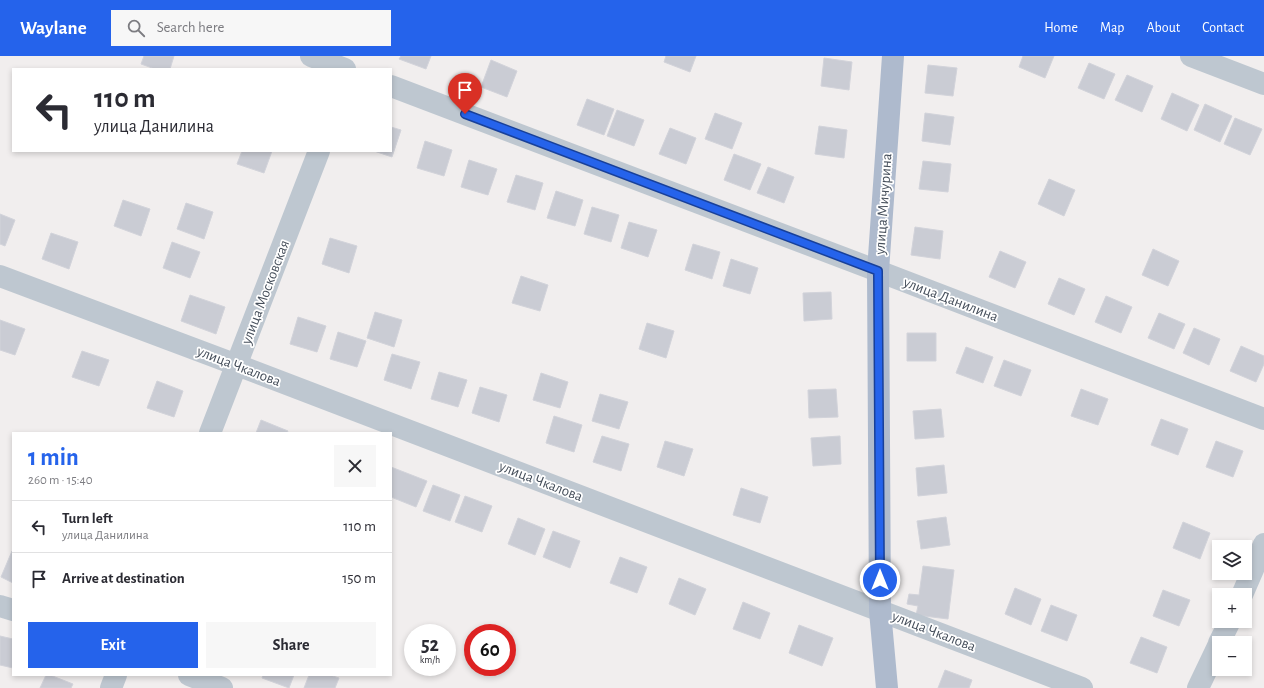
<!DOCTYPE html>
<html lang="en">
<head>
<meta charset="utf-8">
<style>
  body { margin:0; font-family:"Alegreya Sans",sans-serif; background:#f7f7f7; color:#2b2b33; height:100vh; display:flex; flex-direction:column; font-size:15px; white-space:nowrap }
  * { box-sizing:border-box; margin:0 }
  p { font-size:13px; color:#7c7c81 }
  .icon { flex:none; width:22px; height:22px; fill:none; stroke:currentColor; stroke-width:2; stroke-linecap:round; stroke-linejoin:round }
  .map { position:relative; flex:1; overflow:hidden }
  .sheet { position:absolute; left:12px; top:376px; width:380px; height:244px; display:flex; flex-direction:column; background:#fff; border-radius:0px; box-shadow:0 2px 6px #0003 }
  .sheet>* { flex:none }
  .guide { position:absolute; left:12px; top:12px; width:380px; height:84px; border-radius:0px; box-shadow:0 2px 6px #0003; background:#fff; color:#2b2b33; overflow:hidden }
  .fabs { position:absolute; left:1212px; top:484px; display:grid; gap:8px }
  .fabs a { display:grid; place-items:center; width:40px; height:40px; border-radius:0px; background:#fff; box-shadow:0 2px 6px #0003; font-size:20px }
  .speed { position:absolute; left:404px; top:568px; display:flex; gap:8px; font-size:20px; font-weight:700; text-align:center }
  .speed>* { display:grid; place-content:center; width:52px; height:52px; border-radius:50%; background:#fff; box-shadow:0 2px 6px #0003; line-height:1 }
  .speed small { font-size:10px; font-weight:400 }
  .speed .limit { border:6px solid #d22; background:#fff; color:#111 }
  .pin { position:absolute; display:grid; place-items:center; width:34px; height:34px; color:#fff; margin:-41px -17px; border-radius:50% 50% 50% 0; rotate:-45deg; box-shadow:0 0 4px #0007 }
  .pin .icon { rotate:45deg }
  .me { position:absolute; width:44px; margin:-22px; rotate:0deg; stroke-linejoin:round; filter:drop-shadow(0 0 3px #0008) }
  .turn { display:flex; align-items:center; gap:14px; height:84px; padding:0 16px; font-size:18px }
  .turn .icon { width:52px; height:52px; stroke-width:2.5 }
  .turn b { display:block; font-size:28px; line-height:34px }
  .round { display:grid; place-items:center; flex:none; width:42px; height:42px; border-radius:0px; background:#f7f7f7 }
  .head { display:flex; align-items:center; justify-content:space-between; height:68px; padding:0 16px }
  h1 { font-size:24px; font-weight:700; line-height:30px; color:#2563eb }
  .primary-button { display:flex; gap:8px; margin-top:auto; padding:8px 16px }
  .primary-button a { flex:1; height:46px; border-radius:0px; background:#2563eb; color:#fff; font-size:16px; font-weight:700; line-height:46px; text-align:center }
  .primary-button a+a { background:#f7f7f7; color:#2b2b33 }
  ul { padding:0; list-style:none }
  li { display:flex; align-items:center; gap:12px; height:52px; padding:0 16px; border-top:1px solid #e1e1e2 }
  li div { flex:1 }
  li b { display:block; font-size:15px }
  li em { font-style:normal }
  header { display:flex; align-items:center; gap:24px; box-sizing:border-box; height:56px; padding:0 20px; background:#2563eb; color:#fff }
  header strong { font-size:19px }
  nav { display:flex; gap:22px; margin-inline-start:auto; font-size:14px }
  .search { width:280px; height:36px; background:#f7f7f7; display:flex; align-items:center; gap:10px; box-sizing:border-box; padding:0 14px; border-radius:0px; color:#7c7c81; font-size:15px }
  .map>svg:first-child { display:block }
</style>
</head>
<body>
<header>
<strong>Waylane</strong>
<div class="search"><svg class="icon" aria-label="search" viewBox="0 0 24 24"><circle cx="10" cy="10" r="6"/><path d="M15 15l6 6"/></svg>Search here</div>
<nav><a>Home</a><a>Map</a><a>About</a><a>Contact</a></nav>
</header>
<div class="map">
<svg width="1264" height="632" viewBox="0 0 1264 632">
  <rect width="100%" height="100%" fill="#f1eeee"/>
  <path fill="#caccd4" stroke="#d2d3da" d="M144,0H174L170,13H155L141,8Z
    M401,0H431L426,13L399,3Z
    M666,0H696L690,16L664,6Z
    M1023,0H1054L1045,22L1019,11Z
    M824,2L852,6L849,34L821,30Z
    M491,4L517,15L507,41L481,31Z
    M1089,7L1115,18L1104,43L1078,32Z
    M928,9L957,12L953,40L925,37Z
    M1127,19L1153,30L1142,56L1115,44Z
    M1172,37L1199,49L1187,75L1161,63Z
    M587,43L614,53L604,79L577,69Z
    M1205,48L1232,60L1220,86L1194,74Z
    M617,54L644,64L634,90L607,80Z
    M715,57L742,67L732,93L705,83Z
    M925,57L954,61L950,89L922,85Z
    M1235,62L1262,73L1250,99L1224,88Z
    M819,70L847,74L844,102L815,98Z
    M391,71L401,74L392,101L374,95H391Z
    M670,72L696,82L686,108L659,98Z
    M425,85L452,94L444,120L417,112Z
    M242,95H272L264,117L237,108Z
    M734,98L761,108L750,134L724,124Z
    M469,104L497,113L488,139L461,131Z
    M923,105L951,108L948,136L919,133Z
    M768,111L794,121L784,147L757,137Z
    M516,119L543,127L535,154L507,146Z
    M1049,123L1075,134L1064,160L1038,148Z
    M556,135L583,144L575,170L547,162Z
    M123,144L150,153L141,180L114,170Z
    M186,147L213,156L204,183L177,173Z
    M592,151L619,159L611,186L584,178Z
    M0,158L15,164L5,190L0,188Z
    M629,166L657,174L648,201L621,192Z
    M915,171L943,175L940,203L911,199Z
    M51,177L78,186L69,213L42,203Z
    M330,182L357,190L349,217L322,208Z
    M172,186L200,196L190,222L163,212Z
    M693,188L720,196L712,223L685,214Z
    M1153,193L1179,205L1168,230L1142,219Z
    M1000,195L1026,206L1015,232L989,221Z
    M731,203L758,212L750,238L723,230Z
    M521,220L548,229L540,255L512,247Z
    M1059,222L1085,233L1074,259L1048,248Z
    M831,236L832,263L804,265L803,237Z
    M190,239L225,251L216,278L181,265Z
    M1106,240L1132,251L1121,277L1095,266Z
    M375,256L402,264L394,291L367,282Z
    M1159,257L1185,268L1174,293L1148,282Z
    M298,261L326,270L317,296L290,288Z
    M0,264L25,273L15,299L0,294Z
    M647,267L674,275L666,302L639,293Z
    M1194,272L1220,283L1209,309L1183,297Z
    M338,276L366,285L357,311L330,303Z
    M907,277H936V305H907Z
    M1241,290L1264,300V308L1256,326L1230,315Z
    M966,291L993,301L983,327L956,317Z
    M82,295L109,304L99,330L72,321Z
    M392,298L420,306L411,333L384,324Z
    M1004,304L1031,314L1021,340L994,330Z
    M439,316L467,324L458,351L431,343Z
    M541,317L568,326L560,352L533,344Z
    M157,325L183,335L174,361L147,352Z
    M480,331L507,339L499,366L472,357Z
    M836,333L838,361L809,362L808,334Z
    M1081,333L1108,343L1098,369L1071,360Z
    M600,338L628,346L619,373L592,365Z
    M941,353L944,381L915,383L913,355Z
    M554,360L582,369L574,396L546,387Z
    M1161,363L1188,373L1178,399L1151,389Z
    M261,364L288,375L287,377H256Z
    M602,380L629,388L621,415L593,406Z
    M840,380L841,408L813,410L811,382Z
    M665,385L693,393L684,420L657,411Z
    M1216,385L1243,395L1233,421L1206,411Z
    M944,409L947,437L918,440L916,412Z
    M391,411L427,425L416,451L391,441Z
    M433,429L460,439L450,465L423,455Z
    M741,432L768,441L760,467L733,459Z
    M465,440L492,450L482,476L455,466Z
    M946,461L950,489L921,493L917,465Z
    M518,462L545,473L535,499L508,488Z
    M1183,466L1210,477L1200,503L1173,492Z
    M553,475L580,485L570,512L543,501Z
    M12,495L13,496V527L1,521Z
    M620,501L647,511L637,537L610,527Z
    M923,510L954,514L948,563L916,559L918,550L907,548L909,538L919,539Z
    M679,522L706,533L695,559L669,548Z
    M1015,532L1041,543L1031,569L1005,558Z
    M1163,534L1190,544L1179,570L1153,560Z
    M743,546L770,557L760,583L733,573Z
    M1051,549L1077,559L1067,585L1041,575Z
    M799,569L833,582L822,610L789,597Z
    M0,580L13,583V612L0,609Z
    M1141,581L1167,591L1157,617L1130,607Z
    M945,614L972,624L969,632H938Z
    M46,619H50L73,628L71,632H40Z
    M263,619H294L289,632L262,622Z
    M309,619H330L339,622L335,632H304Z"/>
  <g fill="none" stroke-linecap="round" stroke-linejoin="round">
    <path stroke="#bec7d0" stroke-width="22" d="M311,0L345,13
      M1191,0L1264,28
      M391,30L878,215L1264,363
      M0,220L237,309L1082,632
      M210,377L319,95
      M1242,539L1264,488
      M0,550L13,554
      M1219,587L1230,565
      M189,619L222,632
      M111,632L116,619
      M1198,632L1219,588"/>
    <path stroke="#aebacd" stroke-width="22" d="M887,632L880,555L878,215L893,0"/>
  </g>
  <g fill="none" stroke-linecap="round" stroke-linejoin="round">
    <defs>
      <path id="route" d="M465,58L878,215L880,524"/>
    </defs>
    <use href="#route" stroke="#184099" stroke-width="10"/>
    <use href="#route" stroke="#2563eb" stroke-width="7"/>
  </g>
  <g text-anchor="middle" stroke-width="3.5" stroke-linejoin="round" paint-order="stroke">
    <g font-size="15" fill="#464f5b" stroke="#fff">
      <text transform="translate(883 148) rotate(-86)" y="5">улица Мичурина</text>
      <text transform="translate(265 236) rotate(-69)" y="5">улица Московская</text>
      <text transform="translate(951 243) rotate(21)" y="5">улица Данилина</text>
      <text transform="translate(239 310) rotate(21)" y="5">улица Чкалова</text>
      <text transform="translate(541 425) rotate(21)" y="5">улица Чкалова</text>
      <text transform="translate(934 575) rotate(21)" y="5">улица Чкалова</text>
    </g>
  </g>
</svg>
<div class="fabs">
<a><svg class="icon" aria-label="layers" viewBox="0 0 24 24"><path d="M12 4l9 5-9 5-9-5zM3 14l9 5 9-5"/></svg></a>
<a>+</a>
<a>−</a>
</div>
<div class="speed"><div>52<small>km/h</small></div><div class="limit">60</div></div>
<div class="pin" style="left:465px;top:58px;background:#d93025"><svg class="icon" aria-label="arrive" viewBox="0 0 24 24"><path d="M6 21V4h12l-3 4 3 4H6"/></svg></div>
<svg class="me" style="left:880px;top:524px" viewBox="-20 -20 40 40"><circle r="17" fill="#2563eb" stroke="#fff" stroke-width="3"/><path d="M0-11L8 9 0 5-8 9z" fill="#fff"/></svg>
<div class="guide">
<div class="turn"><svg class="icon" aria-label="left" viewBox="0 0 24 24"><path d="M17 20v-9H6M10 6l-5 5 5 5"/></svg><div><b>110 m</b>улица Данилина</div></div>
</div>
<section class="sheet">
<div class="head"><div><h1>1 min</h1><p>260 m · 15:40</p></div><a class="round"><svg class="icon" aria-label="close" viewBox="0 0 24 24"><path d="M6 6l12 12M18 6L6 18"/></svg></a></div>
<ul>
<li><svg class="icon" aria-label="left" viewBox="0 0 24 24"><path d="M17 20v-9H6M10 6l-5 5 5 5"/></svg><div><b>Turn left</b><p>улица Данилина</p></div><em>110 m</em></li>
<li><svg class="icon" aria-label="arrive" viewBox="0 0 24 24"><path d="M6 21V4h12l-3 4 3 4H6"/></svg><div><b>Arrive at destination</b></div><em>150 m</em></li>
</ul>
<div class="primary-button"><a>Exit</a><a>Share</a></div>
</section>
</div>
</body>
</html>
